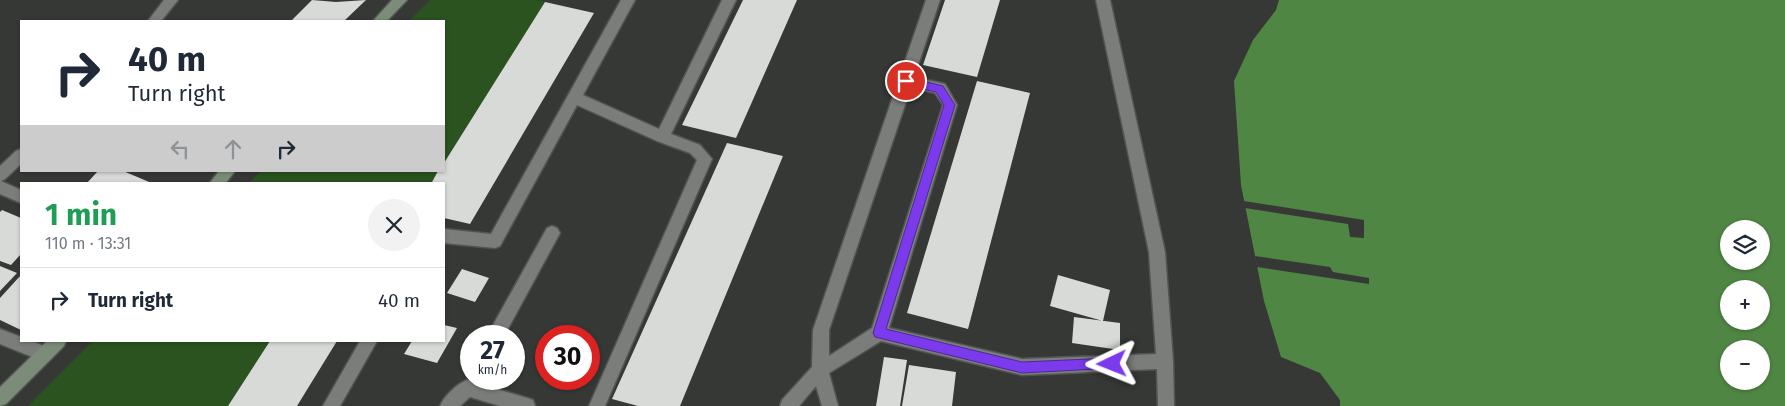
<!DOCTYPE html>
<html lang="en">
<head>
<meta charset="utf-8">
<style>
  body { margin:0; font-family:"Fira Sans",sans-serif; background:#f2f2f3; color:#1f2937; height:100vh; display:flex; flex-direction:column; font-size:19px; white-space:nowrap }
  * { box-sizing:border-box; margin:0 }
  p { font-size:16px; color:#747a83 }
  .icon { flex:none; width:28px; height:28px; fill:none; stroke:currentColor; stroke-width:2; stroke-linecap:round; stroke-linejoin:round }
  .map { position:relative; flex:1; overflow:hidden }
  .drawer { position:absolute; left:20px; top:182px; width:425px; height:160px; display:flex; flex-direction:column; background:#fff; border-radius:0px; box-shadow:0 1px 4px #0004 }
  .drawer>* { flex:none }
  .guide { position:absolute; left:20px; top:20px; width:425px; height:152px; border-radius:0px; box-shadow:0 1px 4px #0004; background:#fff; color:#1f2937; overflow:hidden }
  .tools { position:absolute; left:1720px; top:220px; display:grid; gap:10px }
  .tools a { display:grid; place-items:center; width:50px; height:50px; border-radius:50%; background:#fff; box-shadow:0 1px 4px #0004; font-size:25px }
  .speed { position:absolute; left:460px; top:325px; display:flex; gap:10px; font-size:25px; font-weight:700; text-align:center }
  .speed>* { display:grid; place-content:center; width:65px; height:65px; border-radius:50%; background:#fff; box-shadow:0 1px 4px #0004; line-height:1 }
  .speed small { font-size:12px; font-weight:400 }
  .speed .limit { border:8px solid #d22; background:#fff; color:#111 }
  .pin { position:absolute; display:grid; place-items:center; width:42px; height:42px; color:#fff; margin:-21px; border:2px solid #fff; border-radius:50%; box-shadow:0 1px 5px #0007 }
  .me { position:absolute; width:55px; margin:-28px; rotate:268deg; stroke-linejoin:round; filter:drop-shadow(0 0 4px #0008) }
  .turn { display:flex; align-items:center; gap:18px; height:105px; padding:0 25px; font-size:22px }
  .turn .icon { width:65px; height:65px; stroke-width:2.5 }
  .turn b { display:block; font-size:35px; line-height:42px }
  .lanes { display:flex; align-items:center; height:48px; padding:0 25px; background:#0003; justify-content:center; gap:25px; direction:ltr }
  .lanes .off { opacity:.35 }
  .round { display:grid; place-items:center; flex:none; width:52px; height:52px; border-radius:26px; background:#f2f2f3 }
  .head { display:flex; align-items:center; justify-content:space-between; height:85px; padding:0 25px }
  h1 { font-size:30px; font-weight:700; line-height:38px; color:#1e9e55 }
  ul { padding:0; list-style:none }
  li { display:flex; align-items:center; gap:15px; height:65px; padding:0 25px; border-top:1px solid #e0e1e3 }
  li div { flex:1 }
  li b { display:block; font-size:19px }
  li em { font-style:normal }
  .map>svg:first-child { display:block }
</style>
</head>
<body>
<div class="map">
<svg width="1785" height="406" viewBox="0 0 1785 406">
  <rect width="100%" height="100%" fill="#363836"/>
  <path fill="#2a5320" d="M430,0H537L545,2L444,163V21H409Z
    M261,171H438L431,184H248Z
    M93,341H270L228,406H28Z"/>
  <path fill="#508643" fill-rule="evenodd" d="M1279,0H1785V406H1340V400L1320,373L1281,357L1264,301L1241,185L1234,81L1253,40L1276,10ZM1729,229H1761V261H1729ZM1729,289H1761V321H1729ZM1729,349H1761V381H1729Z"/>
  <path fill="#363836" d="M1244,201L1364,220V238L1350,237L1348,224L1245,208Z
    M1255,256L1330,267L1333,272L1369,278V284L1257,267Z"/>
  <path fill="#d8dad7" d="M312,0L336,2L366,0L344,21H291Z
    M743,0H797L736,138L682,125Z
    M945,0H1000L977,77L923,65Z
    M545,2L594,13L470,224L444,218V184H431L438,171H444V163Z
    M977,81L1030,93L968,329L907,313Z
    M727,143L783,156L680,406H638L612,399Z
    M98,171H123L154,184H86Z
    M2,210L21,218V254L11,265L0,261V212Z
    M0,266L17,273L0,291Z
    M462,269L489,278L475,302L447,293Z
    M21,275V330L0,320V298Z
    M1058,275L1110,290L1103,321L1050,306Z
    M1074,317L1120,323V350L1072,343Z
    M444,325L457,328L437,363L404,354L412,341H444Z
    M270,341H337L297,406H228Z
    M884,357L907,360L900,406H876Z
    M909,365L956,372L952,406H902Z"/>
  <g fill="none" stroke-linecap="round" stroke-linejoin="round">
    <defs>
      <path id="street" d="M164,0H178L161,21H148Z
        M621,0H635L583,95L659,129L722,0H736L671,134L700,145L712,159L605,406H589L697,160L690,153L657,141L577,105L500,246L495,248L444,243V229L491,234Z
        M926,0H940L914,77L945,84L957,105L889,328L1022,359L1156,354L1149,252L1096,0H1110L1165,252L1173,361L1174,406H1158L1157,369L1022,375L881,341L829,373L838,406H822L816,386L799,406H780L782,400L812,367L813,330ZM911,87L935,93L943,105L872,328L829,356V330Z
        M21,149V164L5,179L1,181L21,190V203L0,194V166L16,151Z
        M552,226L557,228L560,233L504,336H487L547,228Z
        M0,329L21,337V341H32L51,349L53,354L51,359L45,362L0,344Z
        M360,341H377L340,406H323Z
        M467,380L527,398L533,400L535,406H500L470,397L460,406H440C444,396 457,384 467,380Z"/>
      <path id="secondary" d="M392,0H407L387,21H373Z
        M219,171H235L225,184H209Z
        M47,341H66L64,346L6,404L0,406V387Z"/>
    </defs>
    <use href="#street" stroke="#525452" stroke-width="3"/>
    <use href="#secondary" stroke="#525452" stroke-width="3"/>
    <use href="#street" fill="#7b7d7b" fill-rule="evenodd"/>
    <use href="#secondary" fill="#7b8c78" fill-rule="evenodd"/>
  </g>
  <path fill="#7c3aed" stroke="#51269a" d="M906,77L943,86L955,105L886,329L1022,362L1112,358L1116,359L1118,364L1116,368L1022,373L875,337L873,333L944,105L936,92L902,84L901,81L902,78Z"/>
</svg>
<div class="tools">
<a><svg class="icon" aria-label="layers" viewBox="0 0 24 24"><path d="M12 4l9 5-9 5-9-5zM3 14l9 5 9-5"/></svg></a>
<a>+</a>
<a>−</a>
</div>
<div class="speed"><div>27<small>km/h</small></div><div class="limit">30</div></div>
<div class="pin" style="left:906px;top:81px;background:#d93025"><svg class="icon" aria-label="arrive" viewBox="0 0 24 24"><path d="M6 21V4h12l-3 4 3 4H6"/></svg></div>
<svg class="me" style="left:1112px;top:364px" viewBox="-20 -20 40 40"><path d="M0-17L14 15 0 8-14 15z" fill="#7c3aed" stroke="#fff" stroke-width="4"/></svg>
<div class="guide">
<div class="turn"><svg class="icon" aria-label="right" viewBox="0 0 24 24"><path d="M7 20v-9h11M14 6l5 5-5 5"/></svg><div><b>40 m</b>Turn right</div></div>
<div class="lanes"><svg class="icon off" aria-label="left" viewBox="0 0 24 24"><path d="M17 20v-9H6M10 6l-5 5 5 5"/></svg><svg class="icon off" aria-label="ahead" viewBox="0 0 24 24"><path d="M12 20V5M6 11l6-6 6 6"/></svg><svg class="icon" aria-label="right" viewBox="0 0 24 24"><path d="M7 20v-9h11M14 6l5 5-5 5"/></svg></div>
</div>
<section class="drawer">
<div class="head"><div><h1>1 min</h1><p>110 m · 13:31</p></div><a class="round"><svg class="icon" aria-label="close" viewBox="0 0 24 24"><path d="M6 6l12 12M18 6L6 18"/></svg></a></div>
<ul>
<li><svg class="icon" aria-label="right" viewBox="0 0 24 24"><path d="M7 20v-9h11M14 6l5 5-5 5"/></svg><div><b>Turn right</b></div><em>40 m</em></li>
</ul>
</section>
</div>
</body>
</html>
